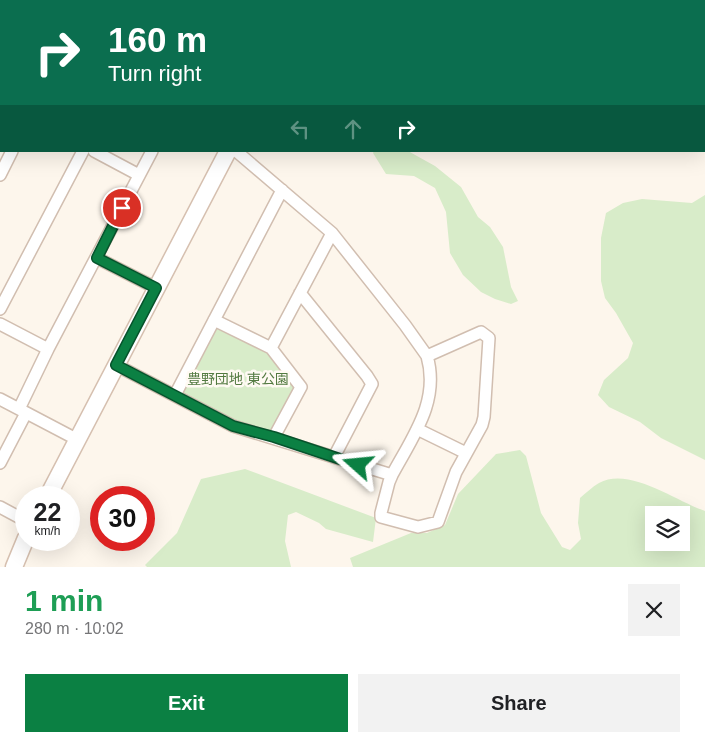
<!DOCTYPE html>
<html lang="en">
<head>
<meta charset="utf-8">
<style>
  body { margin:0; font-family:Arial,"Noto Sans JP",sans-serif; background:#f2f2f2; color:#202124; height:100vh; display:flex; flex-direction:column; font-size:19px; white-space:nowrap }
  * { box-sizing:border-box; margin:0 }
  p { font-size:16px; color:#757577 }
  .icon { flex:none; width:28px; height:28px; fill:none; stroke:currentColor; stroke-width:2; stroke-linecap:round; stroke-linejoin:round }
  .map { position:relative; height:567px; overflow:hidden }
  .drawer { display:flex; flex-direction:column; background:#fff; flex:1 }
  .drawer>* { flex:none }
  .guide { position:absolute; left:0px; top:0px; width:705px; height:152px; box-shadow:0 5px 20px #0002; background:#0b6e4f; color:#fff; overflow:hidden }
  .buttons { position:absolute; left:645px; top:506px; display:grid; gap:10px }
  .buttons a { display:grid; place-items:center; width:45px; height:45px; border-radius:0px; background:#fff; box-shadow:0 5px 20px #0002; font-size:25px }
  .speed { position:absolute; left:15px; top:486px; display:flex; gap:10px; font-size:25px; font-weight:700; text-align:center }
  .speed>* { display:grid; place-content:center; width:65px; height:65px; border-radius:50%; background:#fff; box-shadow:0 5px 20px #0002; line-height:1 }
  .speed small { font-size:12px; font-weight:400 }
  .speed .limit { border:8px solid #d22; background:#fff; color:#111 }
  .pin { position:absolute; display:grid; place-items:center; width:42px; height:42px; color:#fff; margin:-21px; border:2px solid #fff; border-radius:50%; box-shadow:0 1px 5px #0007 }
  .me { position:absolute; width:55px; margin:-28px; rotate:288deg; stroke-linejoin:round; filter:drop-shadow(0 0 4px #0008) }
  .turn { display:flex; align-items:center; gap:18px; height:105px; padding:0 25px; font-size:22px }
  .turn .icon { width:65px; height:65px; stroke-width:2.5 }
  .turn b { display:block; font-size:35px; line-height:42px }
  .lanes { display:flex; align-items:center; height:48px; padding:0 25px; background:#0003; justify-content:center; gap:25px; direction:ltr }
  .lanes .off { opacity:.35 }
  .round { display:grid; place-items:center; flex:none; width:52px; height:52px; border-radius:0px; background:#f2f2f2 }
  .head { display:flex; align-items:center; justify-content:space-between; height:85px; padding:0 25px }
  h1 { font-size:30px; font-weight:800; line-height:38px; color:#1e9e55 }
  .action { display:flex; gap:10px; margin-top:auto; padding:10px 25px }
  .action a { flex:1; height:58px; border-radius:0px; background:#0b8043; color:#fff; font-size:20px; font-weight:800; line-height:58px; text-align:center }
  .action a+a { background:#f2f2f2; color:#202124 }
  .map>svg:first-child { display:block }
</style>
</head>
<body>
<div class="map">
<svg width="705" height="567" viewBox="0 0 705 567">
  <rect width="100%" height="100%" fill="#fdf6ec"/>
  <path fill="#d8ecc9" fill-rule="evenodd" d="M406,0H558V1H408Z
    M374,151H408L435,166L461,187L478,217L490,227L503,247L511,287L518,301L511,304L495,299L481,292L463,275L450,253L446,212L435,188L414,176L386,174L373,153Z
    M705,195V460L661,438L640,422L609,407L598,395L604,380L628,358L633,343L616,313L605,298L601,281V238L606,213L623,203L642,199L692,203Z
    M220,328L267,352L294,385L295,389L273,429L270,431L239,422L183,394L182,389L215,330Z
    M520,450L526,456L541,513L562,547L570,550L581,539L578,523L580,498C586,493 592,487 599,483C629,466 676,501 705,511V567H353L350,558L411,533H427L445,525L458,494L496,454ZM654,515H681V542H654Z
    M245,469L376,518L373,542L326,529L319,523L296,512L288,515L285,541L291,567H147L145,565L177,533L201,479Z"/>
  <path fill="#bfe3e8" stroke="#a5d3da" d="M168,0H264V1H172Z"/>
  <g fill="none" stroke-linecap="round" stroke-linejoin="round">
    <defs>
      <path id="street" d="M0,27L1,28
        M0,42L1,39
        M0,103H1
        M94,151L139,175
        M0,175L12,151
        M97,258L156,288
        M300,293L367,376L372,384L334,457
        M0,309L83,151
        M214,320L271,348L301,387L274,437
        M0,324L48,349
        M271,348L332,233
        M116,365L233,426L392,475L389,482L381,513V517L418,527L438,522L456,472L482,425L484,417L489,338L481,332L427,356L405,325L332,233L236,151
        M175,395L282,190
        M0,399L78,440
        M19,409L48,349L152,151
        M417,429L466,453
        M0,463L26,413
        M392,475C413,436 440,401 427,356
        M0,507L26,521"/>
      <path id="secondary" d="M47,498L228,151
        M14,567L26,538"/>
    </defs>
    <use href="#street" stroke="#d1beb0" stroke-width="14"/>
    <use href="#secondary" stroke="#d6c0b0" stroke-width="19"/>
    <use href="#street" stroke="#fff" stroke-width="11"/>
    <use href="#secondary" stroke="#fff" stroke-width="16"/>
  </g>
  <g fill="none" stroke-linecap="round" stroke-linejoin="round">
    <defs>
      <path id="route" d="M122,208L97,258L156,288L116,365L233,426L274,437L358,465"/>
    </defs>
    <use href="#route" stroke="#07532c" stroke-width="12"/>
    <use href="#route" stroke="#0b8043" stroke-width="9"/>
  </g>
  <g text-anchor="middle" stroke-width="5" stroke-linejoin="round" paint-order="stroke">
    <g font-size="14" fill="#537a41" stroke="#fffaf3">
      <text x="238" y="384">豊野団地 東公園</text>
    </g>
  </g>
</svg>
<div class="buttons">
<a><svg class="icon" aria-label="layers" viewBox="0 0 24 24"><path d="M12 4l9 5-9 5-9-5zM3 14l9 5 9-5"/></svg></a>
</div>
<div class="speed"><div>22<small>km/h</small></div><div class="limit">30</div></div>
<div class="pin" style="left:122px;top:208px;background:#d93025"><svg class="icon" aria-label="arrive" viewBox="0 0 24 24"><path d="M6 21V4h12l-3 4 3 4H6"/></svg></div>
<svg class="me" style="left:358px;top:465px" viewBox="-20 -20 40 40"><path d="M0-17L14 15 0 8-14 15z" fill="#0b8043" stroke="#fff" stroke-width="4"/></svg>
<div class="guide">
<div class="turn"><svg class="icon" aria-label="right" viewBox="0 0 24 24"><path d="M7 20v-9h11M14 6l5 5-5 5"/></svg><div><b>160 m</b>Turn right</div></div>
<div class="lanes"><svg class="icon off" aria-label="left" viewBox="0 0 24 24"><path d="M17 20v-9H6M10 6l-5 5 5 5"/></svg><svg class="icon off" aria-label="ahead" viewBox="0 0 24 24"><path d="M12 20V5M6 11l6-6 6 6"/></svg><svg class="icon" aria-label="right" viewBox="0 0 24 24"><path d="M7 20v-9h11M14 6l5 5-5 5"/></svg></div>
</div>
</div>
<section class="drawer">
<div class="head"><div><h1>1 min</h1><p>280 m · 10:02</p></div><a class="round"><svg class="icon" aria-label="close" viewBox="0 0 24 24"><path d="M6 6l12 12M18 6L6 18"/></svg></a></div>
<div class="action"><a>Exit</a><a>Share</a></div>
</section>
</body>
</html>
